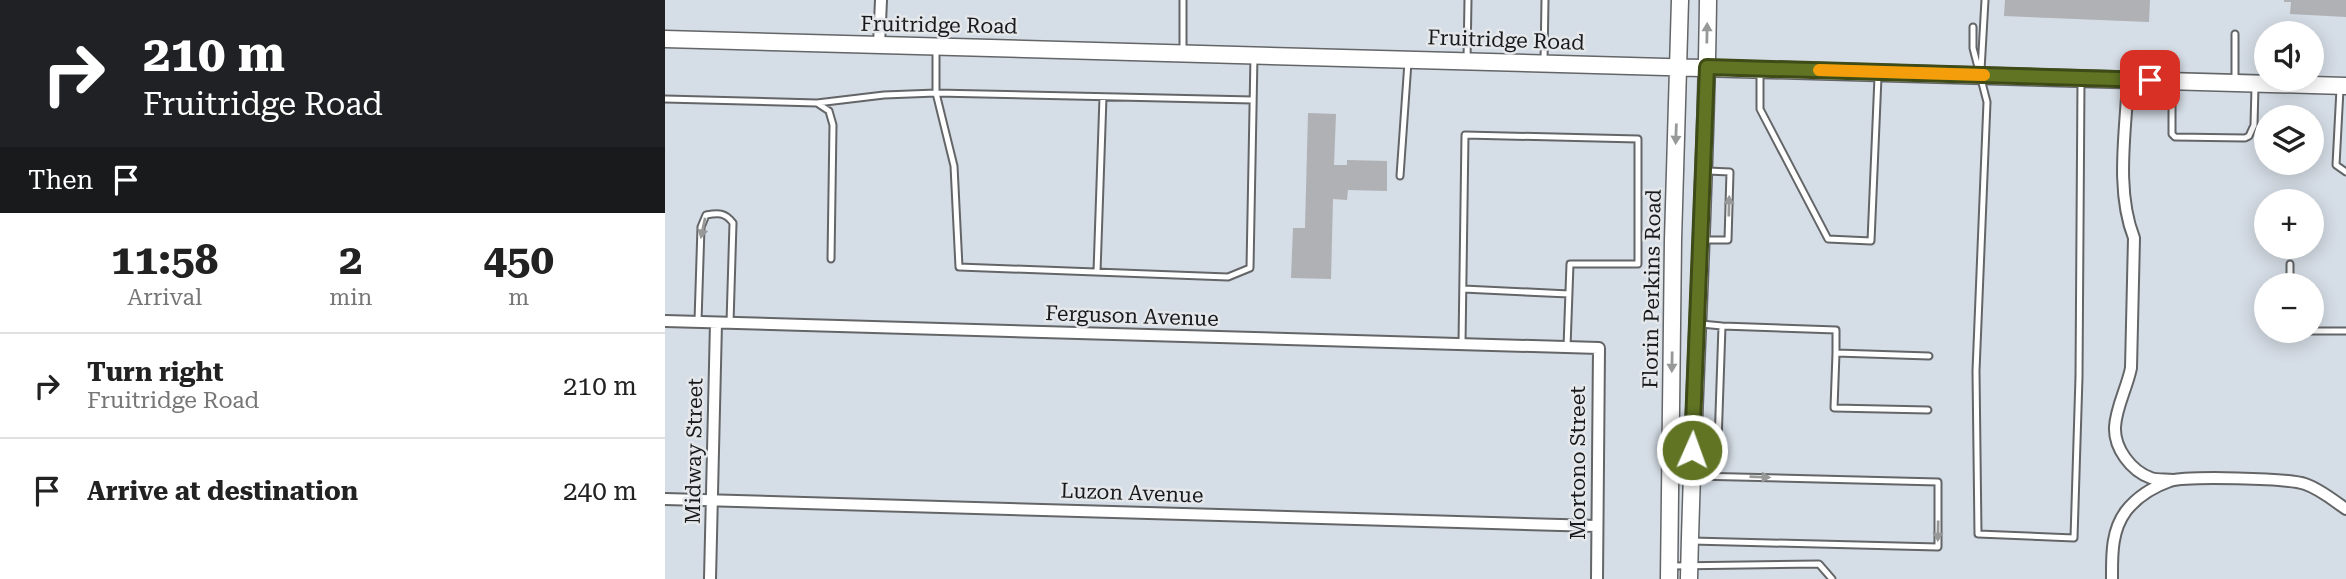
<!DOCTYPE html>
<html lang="en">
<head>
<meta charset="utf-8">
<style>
  body { margin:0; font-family:"Roboto Serif",serif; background:#f6f6f6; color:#222; height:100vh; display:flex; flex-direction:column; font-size:26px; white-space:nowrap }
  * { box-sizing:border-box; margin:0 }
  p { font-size:23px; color:#767676 }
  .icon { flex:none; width:38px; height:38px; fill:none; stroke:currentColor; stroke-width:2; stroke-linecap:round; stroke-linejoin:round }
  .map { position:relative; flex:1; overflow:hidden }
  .side { display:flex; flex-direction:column; background:#fff; width:665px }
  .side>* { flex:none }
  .guide { background:#202124; color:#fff; overflow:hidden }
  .buttons { position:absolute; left:1589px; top:21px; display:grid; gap:14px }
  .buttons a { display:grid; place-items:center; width:70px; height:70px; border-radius:50%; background:#fff; box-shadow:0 4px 18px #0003; font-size:35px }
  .pin { position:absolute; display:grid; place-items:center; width:60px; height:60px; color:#fff; margin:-30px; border-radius:14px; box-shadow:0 4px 10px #0006 }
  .me { position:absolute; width:77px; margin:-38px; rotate:2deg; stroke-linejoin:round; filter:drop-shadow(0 0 5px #0008) }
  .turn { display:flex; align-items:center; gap:24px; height:147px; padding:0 28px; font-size:32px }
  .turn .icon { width:91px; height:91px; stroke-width:2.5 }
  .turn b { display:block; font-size:49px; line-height:60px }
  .then { display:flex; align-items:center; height:66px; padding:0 28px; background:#0003; gap:14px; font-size:26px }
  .eta { display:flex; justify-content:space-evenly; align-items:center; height:119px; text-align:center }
  .eta b { font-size:42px; font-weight:700; line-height:49px }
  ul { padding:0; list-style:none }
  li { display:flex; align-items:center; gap:21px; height:105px; padding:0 28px; border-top:2px solid #e0e0e0 }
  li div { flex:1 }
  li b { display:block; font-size:26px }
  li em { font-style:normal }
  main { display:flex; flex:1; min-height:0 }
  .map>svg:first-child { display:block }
</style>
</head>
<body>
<main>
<section class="side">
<div class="guide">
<div class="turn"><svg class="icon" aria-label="right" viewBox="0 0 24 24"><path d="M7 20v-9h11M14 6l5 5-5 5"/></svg><div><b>210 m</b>Fruitridge Road</div></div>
<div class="then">Then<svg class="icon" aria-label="arrive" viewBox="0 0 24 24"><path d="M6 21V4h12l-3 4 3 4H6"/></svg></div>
</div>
<div class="eta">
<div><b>11:58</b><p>Arrival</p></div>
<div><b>2</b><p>min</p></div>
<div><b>450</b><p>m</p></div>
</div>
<ul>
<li><svg class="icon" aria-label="right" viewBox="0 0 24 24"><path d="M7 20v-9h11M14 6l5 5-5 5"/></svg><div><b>Turn right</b><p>Fruitridge Road</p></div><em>210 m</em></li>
<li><svg class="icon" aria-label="arrive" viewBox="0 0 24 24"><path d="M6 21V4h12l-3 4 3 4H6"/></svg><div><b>Arrive at destination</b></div><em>240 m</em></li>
</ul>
</section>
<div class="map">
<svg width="1681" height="579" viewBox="0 0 1681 579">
  <rect width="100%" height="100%" fill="#e5e8eb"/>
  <path fill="#d5dde6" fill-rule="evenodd" d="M0,0H1681V579H0ZM1601,33H1647V79H1601ZM1601,117H1647V163H1601ZM1601,201H1647V247H1601ZM1601,285H1647V331H1601Z"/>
  <path fill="#afb1b4" d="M1340,0H1485L1484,22L1339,16Z
    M1619,0H1681V17L1625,14L1626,2H1619Z
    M643,113L671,114L669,165H682V160L722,161V191L683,190L682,200L668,199L666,279L626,278L628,228H640Z"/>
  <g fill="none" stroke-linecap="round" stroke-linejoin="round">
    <defs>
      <path id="service" d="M1308,27V48L1322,102L1311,371L1313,534L1409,538L1414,377L1416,80
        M1570,34V79
        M271,49V93L289,166L294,267L563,277L585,268L589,56
        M518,52V0
        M802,60L803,0
        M879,60L880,0
        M1316,70L1320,0
        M1095,72V109L1163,239L1206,241L1213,77
        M1507,84V134L1510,137L1580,138L1584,136L1589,125L1590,87
        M1675,89L1671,165L1681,172
        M0,99L152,103L164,111L168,125L166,259
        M152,103L219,95L271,93L588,100
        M735,176L743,62
        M1040,240H1063L1065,172L1043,171
        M432,272L438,97
        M1625,285V264
        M798,289L904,294
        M33,321L36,227L41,215C53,213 60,212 68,223L65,323
        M1036,324L1057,326L1053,443
        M1057,326L1171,330V353L1264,356
        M1637,331H1681
        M797,344L800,135L973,139V264H905L902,347
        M1171,353L1169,408L1263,410
        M1027,541L1273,547V482L1029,476
        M1007,566L1154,564L1167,579"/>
      <path id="minor" d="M214,45L216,0
        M1463,80C1461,130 1450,190 1469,238L1466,368C1462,388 1451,407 1450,427C1449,448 1466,471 1486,478C1492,480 1501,479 1508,480
        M0,321L934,348L932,579
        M0,499L932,526
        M45,579L51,323
        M1447,579C1447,556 1446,531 1461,511C1472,497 1488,487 1505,481C1521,476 1623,478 1640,484C1655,489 1668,500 1681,509"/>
      <path id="secondary" d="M0,39L1681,86
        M1004,579L1008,240L1015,0
        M1024,579C1028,386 1041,193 1043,0"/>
    </defs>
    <use href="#service" stroke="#636567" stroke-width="9"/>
    <use href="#minor" stroke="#636567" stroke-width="14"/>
    <use href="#secondary" stroke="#636567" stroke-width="19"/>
    <use href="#service" stroke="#fff" stroke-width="5"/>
    <use href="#minor" stroke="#fff" stroke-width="10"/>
    <use href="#secondary" stroke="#fff" stroke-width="16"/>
  </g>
  <defs><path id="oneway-solid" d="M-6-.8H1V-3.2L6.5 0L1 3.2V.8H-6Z" transform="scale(1.75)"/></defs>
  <g fill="#979898">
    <use href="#oneway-solid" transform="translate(1042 33) rotate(-89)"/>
    <use href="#oneway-solid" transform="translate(1011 134) rotate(92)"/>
    <use href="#oneway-solid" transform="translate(1064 206) rotate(-89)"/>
    <use href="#oneway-solid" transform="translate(38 228) rotate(102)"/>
    <use href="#oneway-solid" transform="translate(1007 362) rotate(91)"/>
    <use href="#oneway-solid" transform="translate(1095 477) rotate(2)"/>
    <use href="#oneway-solid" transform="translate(1273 531) rotate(91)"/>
  </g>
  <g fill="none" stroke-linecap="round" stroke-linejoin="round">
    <defs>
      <path id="route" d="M1027,450L1042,67L1485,80"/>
    </defs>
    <use href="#route" stroke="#3e4b17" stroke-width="18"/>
    <use href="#route" stroke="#607424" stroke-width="12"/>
    <path stroke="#f59e0b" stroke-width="12" d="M1154,70L1319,75"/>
  </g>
  <g text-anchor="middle" stroke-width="5" stroke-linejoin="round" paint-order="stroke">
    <g font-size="21" fill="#18191a" stroke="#e5e8eb">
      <text transform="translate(274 25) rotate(1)" y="7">Fruitridge Road</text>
      <text transform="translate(841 40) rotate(2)" y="7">Fruitridge Road</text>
      <text transform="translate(987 289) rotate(-89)" y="7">Florin Perkins Road</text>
      <text transform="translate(467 316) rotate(2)" y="7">Ferguson Avenue</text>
      <text transform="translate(29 451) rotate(-89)" y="7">Midway Street</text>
      <text transform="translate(913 463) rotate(-90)" y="7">Mortono Street</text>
      <text transform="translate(467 493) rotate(2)" y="7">Luzon Avenue</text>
    </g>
  </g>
</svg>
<div class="buttons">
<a><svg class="icon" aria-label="sound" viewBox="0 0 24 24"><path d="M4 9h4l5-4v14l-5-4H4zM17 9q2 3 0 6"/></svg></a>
<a><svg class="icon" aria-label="layers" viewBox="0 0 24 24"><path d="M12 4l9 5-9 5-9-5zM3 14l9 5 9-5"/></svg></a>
<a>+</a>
<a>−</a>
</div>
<div class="pin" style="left:1485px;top:80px;background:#d93025"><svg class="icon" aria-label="arrive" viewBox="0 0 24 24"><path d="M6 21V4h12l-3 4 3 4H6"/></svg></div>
<svg class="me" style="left:1027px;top:450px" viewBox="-20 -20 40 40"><circle r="17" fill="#607424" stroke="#fff" stroke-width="3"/><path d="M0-11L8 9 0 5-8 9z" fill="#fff"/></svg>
</div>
</main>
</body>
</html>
